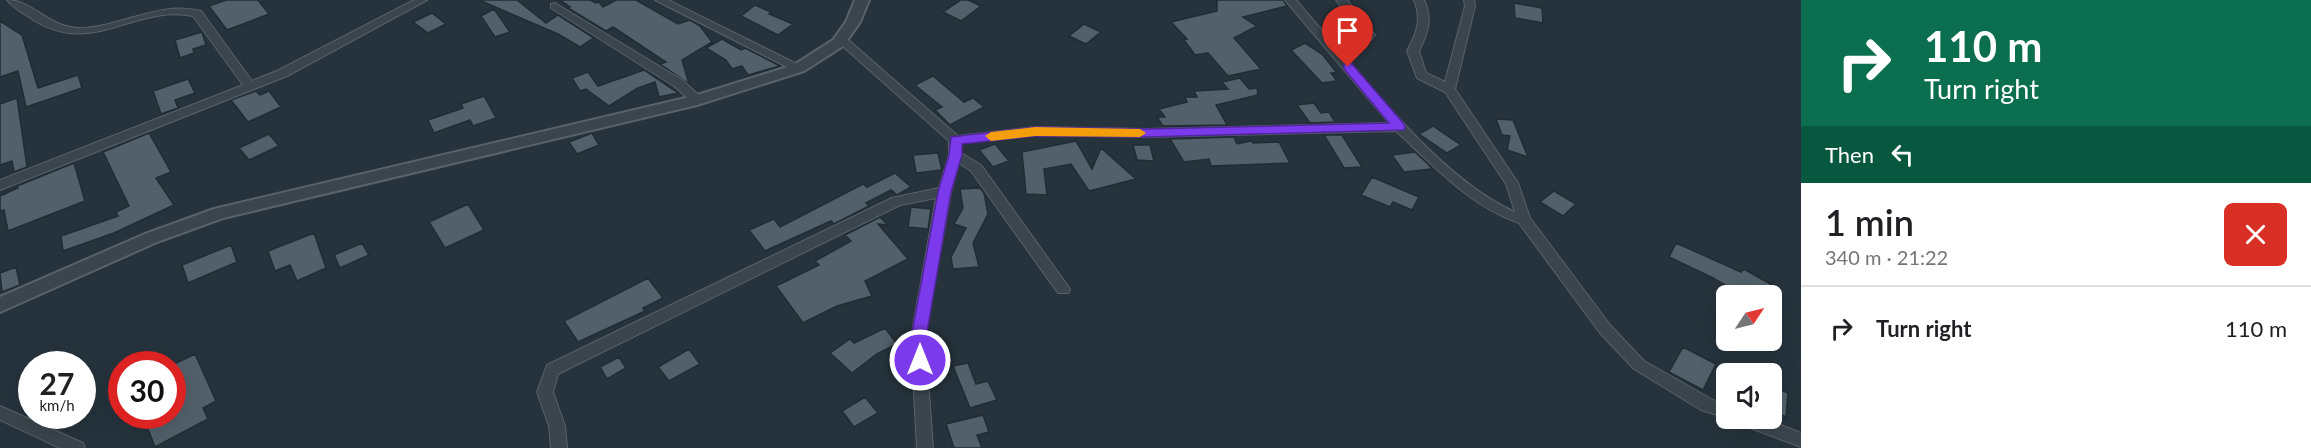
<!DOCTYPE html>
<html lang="en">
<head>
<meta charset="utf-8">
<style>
  body { margin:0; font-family:Lato,sans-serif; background:#f2f2f2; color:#202124; height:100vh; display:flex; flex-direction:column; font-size:22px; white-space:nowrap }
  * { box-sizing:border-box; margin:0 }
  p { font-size:20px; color:#757577 }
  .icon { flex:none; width:33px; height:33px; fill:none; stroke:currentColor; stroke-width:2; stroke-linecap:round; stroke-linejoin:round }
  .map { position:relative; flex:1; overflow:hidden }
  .details { display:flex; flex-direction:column; background:#fff; width:510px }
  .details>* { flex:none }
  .banner { background:#0b6e4f; color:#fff; overflow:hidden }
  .needle { width:39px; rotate:55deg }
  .tools { position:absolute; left:1716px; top:285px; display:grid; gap:12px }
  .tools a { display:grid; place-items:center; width:66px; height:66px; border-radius:9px; background:#fff; box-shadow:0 6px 24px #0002; font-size:30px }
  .speed { position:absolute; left:18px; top:351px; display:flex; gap:12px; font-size:30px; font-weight:700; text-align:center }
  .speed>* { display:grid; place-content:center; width:78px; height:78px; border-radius:50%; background:#fff; box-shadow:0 6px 24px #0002; line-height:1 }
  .speed small { font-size:15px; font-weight:400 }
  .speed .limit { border:9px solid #d22; background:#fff; color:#111 }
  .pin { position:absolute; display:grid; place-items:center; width:51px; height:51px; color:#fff; margin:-62px -26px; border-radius:50% 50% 50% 0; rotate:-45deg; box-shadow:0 0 6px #0007 }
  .pin .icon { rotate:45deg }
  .me { position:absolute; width:66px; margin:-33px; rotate:0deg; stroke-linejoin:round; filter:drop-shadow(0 0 4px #0008) }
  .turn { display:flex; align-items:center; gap:21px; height:126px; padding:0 24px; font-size:27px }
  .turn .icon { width:78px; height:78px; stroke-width:2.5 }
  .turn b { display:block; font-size:42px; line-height:51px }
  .then { display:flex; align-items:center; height:57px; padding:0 24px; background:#0003; gap:12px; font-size:22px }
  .round { display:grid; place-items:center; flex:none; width:63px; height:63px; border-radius:9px; background:#f2f2f2 }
  .overview { display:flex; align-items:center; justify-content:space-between; height:102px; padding:0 24px }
  h1 { font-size:36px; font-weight:600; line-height:45px }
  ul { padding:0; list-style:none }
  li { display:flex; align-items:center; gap:18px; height:84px; padding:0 24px; border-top:2px solid #e0e0e0 }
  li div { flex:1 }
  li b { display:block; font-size:22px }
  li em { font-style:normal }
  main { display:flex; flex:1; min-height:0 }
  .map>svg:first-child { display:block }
</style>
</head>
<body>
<main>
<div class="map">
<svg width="1801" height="448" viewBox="0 0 1801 448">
  <rect width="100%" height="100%" fill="#26333c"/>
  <path fill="#51606a" stroke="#212c34" stroke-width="1.5" d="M226,0H258L269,14L227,30L209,6Z
    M479,0H517L546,23L558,15L594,38L580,47L558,34Z
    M560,0H590L596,3L599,2L603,7L616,0H636L678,24L690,20L700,26L712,42L682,60L689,84L660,64L666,62L613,27L606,31L568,8L570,7Z
    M961,0H968L981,6L961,21L943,12Z
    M1217,0H1283L1287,6L1243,17L1257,26L1234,38L1261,69L1228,76L1208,53L1195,55L1184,40L1187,39L1171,22L1217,11Z
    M1514,3L1542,8L1543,23L1515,18Z
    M755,5L771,12L769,14L793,24L778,35L741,16Z
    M494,9L510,32L495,37L481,16Z
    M432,13L446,24L428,33L413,22Z
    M0,21L22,35L38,88L78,75L82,88L26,107L18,71L0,77Z
    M1084,24L1101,32L1086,44L1069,36Z
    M202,32L206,45L193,49L194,53L180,58L175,40Z
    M722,39L741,50L745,48L780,66L748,75L742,66L732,69L726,60L706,48Z
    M1305,43L1322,54L1337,73H1331L1337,81L1322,83L1291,50Z
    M644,70L678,93L659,97L655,82L638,88L609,106L586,89L580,91L572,78L588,72L598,86Z
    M933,76L964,102L973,98L984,107L950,125L935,110L942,107L915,85Z
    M1240,78L1249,89L1257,88L1258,95L1216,105L1227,125L1163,126L1157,117H1165L1159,109L1187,102L1185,97H1197L1194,91L1228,89L1222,82Z
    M188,79L195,93L175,100L178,108L161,114L153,91Z
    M256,91L260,95L269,91L281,107L248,122L231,100Z
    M484,96L496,118L473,126L470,120L434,133L428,120L463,108L461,104Z
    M17,98L27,167L14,172L12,161L0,165V104Z
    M1314,103L1321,113L1329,112L1335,122L1310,123L1297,105Z
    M1496,119L1513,120L1528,157L1507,150L1510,136L1502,135Z
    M1433,126L1461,145L1447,153L1419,134Z
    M149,133L171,172L156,178L174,205L114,233L63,251L61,236L118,216L116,212L129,206L103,152Z
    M592,133L599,145L577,154L569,142Z
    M269,134L279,146L249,160L239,148Z
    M1324,135H1342L1362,167L1344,168Z
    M1234,137L1237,144L1251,141L1253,143L1279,142L1290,163L1211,166L1209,159L1184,162L1170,139Z
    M1076,141L1092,169L1101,148L1136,179L1089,191L1071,164L1044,169L1047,195L1026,194L1022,152Z
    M995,144L1009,161L993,167L979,150Z
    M1133,145H1150L1154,161L1137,160Z
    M1415,152L1428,164L1432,169L1404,172L1392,155Z
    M938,153L942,170L916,173L913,155Z
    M74,163L85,201L8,231L4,210L0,211V196L18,188L17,186Z
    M895,173L911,187L897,195L891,190L866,203L869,206L834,224L831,221L765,251L749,230L774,219L780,227L863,184L867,187Z
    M1372,177L1419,197L1412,210L1393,202L1390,207L1361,195Z
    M980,188L984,193L988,214L973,243L979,267L953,269L951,257L966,228L954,224L963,208L960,189Z
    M1554,191L1576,204L1563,216L1540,202Z
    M468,204L484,230L445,248L429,222Z
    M911,207L931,209L928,229L908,227Z
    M880,217L888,225L878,224L908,259L865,281L872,296L837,306L803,323L776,286L819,265L815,261L851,241L845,235Z
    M314,233L326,268L297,281L290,265L275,271L268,251Z
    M362,243L369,255L340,268L334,255Z
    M1676,243L1741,272L1744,269L1774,286L1765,296H1744L1713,278L1669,257Z
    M231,245L237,262L188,283L182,265Z
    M16,267L20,285L2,292L0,273Z
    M648,278L663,298L643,308L645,311L578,342L564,321Z
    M885,328L897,344L877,354L852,373L830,353L850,339L854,343Z
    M1683,347L1716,364L1703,390L1669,372Z
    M689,349L700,364L669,381L658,367Z
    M195,354L216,401L203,408L208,419L155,447L143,416H172V365Z
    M619,357L626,368L607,379L600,367Z
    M968,363L976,384L988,381L997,400L970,408L953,366Z
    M1772,386L1788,393L1786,417L1772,410Z
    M865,397L878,413L854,427L842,411Z
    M983,415L989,432L977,435L982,448H954L946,424Z"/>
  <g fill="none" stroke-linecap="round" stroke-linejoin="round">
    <defs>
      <path id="minor" d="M7,0C33,0 48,27 78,28C121,28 158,0 201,11L252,81L279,70L414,0H427L287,76L0,190V180L243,85L193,16C133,4 91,60 29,17C21,12 13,7 7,0Z
        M655,0H668L805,68L799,72L795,71Z
        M1285,0H1296L1336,47L1363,35L1336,0H1347L1375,35L1371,40L1342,53C1387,106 1450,183 1515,212L1506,184L1445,92L1417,78L1407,51C1417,33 1422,19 1414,0H1424C1433,19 1428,33 1419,51L1426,73L1445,82L1465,6L1464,0H1474L1475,6L1455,89L1518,183L1530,218L1610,325L1644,361L1713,400L1726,405L1727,418L1701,410L1634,369L1600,333L1519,223C1470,206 1434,166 1396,131L1146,137L1035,135L961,143V153L981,165L1070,289L1068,293H1058L971,171L959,163L951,192L925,338L933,448H917L911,338L936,198L900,205L558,374L553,392L565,426L567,448H551L549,426L537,392L547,365L892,198L939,188L949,155V141L837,41V37H845L958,136L1035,127L1146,129L1389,123Z
        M555,3L682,80L701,97L703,100L701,103H693L674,86L551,8V4Z
        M0,406L83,443L85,448H60L0,420Z
        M1735,418H1763L1801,433V447L1737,423Z"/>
      <path id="tertiary" d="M855,0H869L860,22L843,46L804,71L697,105L223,218L157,242L0,312V297L145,234L214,209L694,96L794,65L833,40L846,22Z"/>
    </defs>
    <use href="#minor" stroke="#58626b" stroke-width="2"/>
    <use href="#tertiary" stroke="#58626b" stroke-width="4"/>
    <use href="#minor" fill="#3a454d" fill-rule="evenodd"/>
    <use href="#tertiary" fill="#3a454d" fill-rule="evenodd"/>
  </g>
  <path fill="#7c3aed" stroke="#51269a" stroke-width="1.5" d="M1348,63L1352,64L1404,124L1405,127L1404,130L1146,137L1035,136L962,144V155L951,192L926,338L927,360L925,364L920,366L914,364L911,338L938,192L949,155L951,137L1035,127L1146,129L1389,123L1344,69V64Z"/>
  <path fill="#f59e0b" d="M1035,127L1140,129L1146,133L1140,137L1035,136L991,141L985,136L991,132Z"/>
</svg>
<div class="tools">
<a><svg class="needle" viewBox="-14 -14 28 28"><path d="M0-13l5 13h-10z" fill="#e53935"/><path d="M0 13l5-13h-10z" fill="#757577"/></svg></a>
<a><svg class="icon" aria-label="sound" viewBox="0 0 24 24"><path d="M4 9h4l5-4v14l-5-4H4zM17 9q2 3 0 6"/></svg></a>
</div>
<div class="speed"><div>27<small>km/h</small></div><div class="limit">30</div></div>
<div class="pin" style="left:1348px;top:67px;background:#d93025"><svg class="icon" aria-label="arrive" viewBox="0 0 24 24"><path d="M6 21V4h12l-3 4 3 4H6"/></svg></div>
<svg class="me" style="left:920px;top:360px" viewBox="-20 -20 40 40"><circle r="17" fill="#7c3aed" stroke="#fff" stroke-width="3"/><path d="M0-11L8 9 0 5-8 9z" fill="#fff"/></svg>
</div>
<section class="details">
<div class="banner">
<div class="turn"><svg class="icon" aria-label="right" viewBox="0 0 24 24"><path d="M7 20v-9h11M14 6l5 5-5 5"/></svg><div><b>110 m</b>Turn right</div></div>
<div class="then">Then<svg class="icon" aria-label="left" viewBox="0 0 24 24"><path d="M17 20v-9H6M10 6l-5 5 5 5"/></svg></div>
</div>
<div class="overview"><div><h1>1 min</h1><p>340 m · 21:22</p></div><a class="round" style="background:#d93025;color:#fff"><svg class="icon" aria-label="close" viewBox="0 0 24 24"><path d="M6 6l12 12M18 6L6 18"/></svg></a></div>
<ul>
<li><svg class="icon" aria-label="right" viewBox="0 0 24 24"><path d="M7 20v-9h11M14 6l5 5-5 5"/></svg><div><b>Turn right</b></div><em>110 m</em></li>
</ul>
</section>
</main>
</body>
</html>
